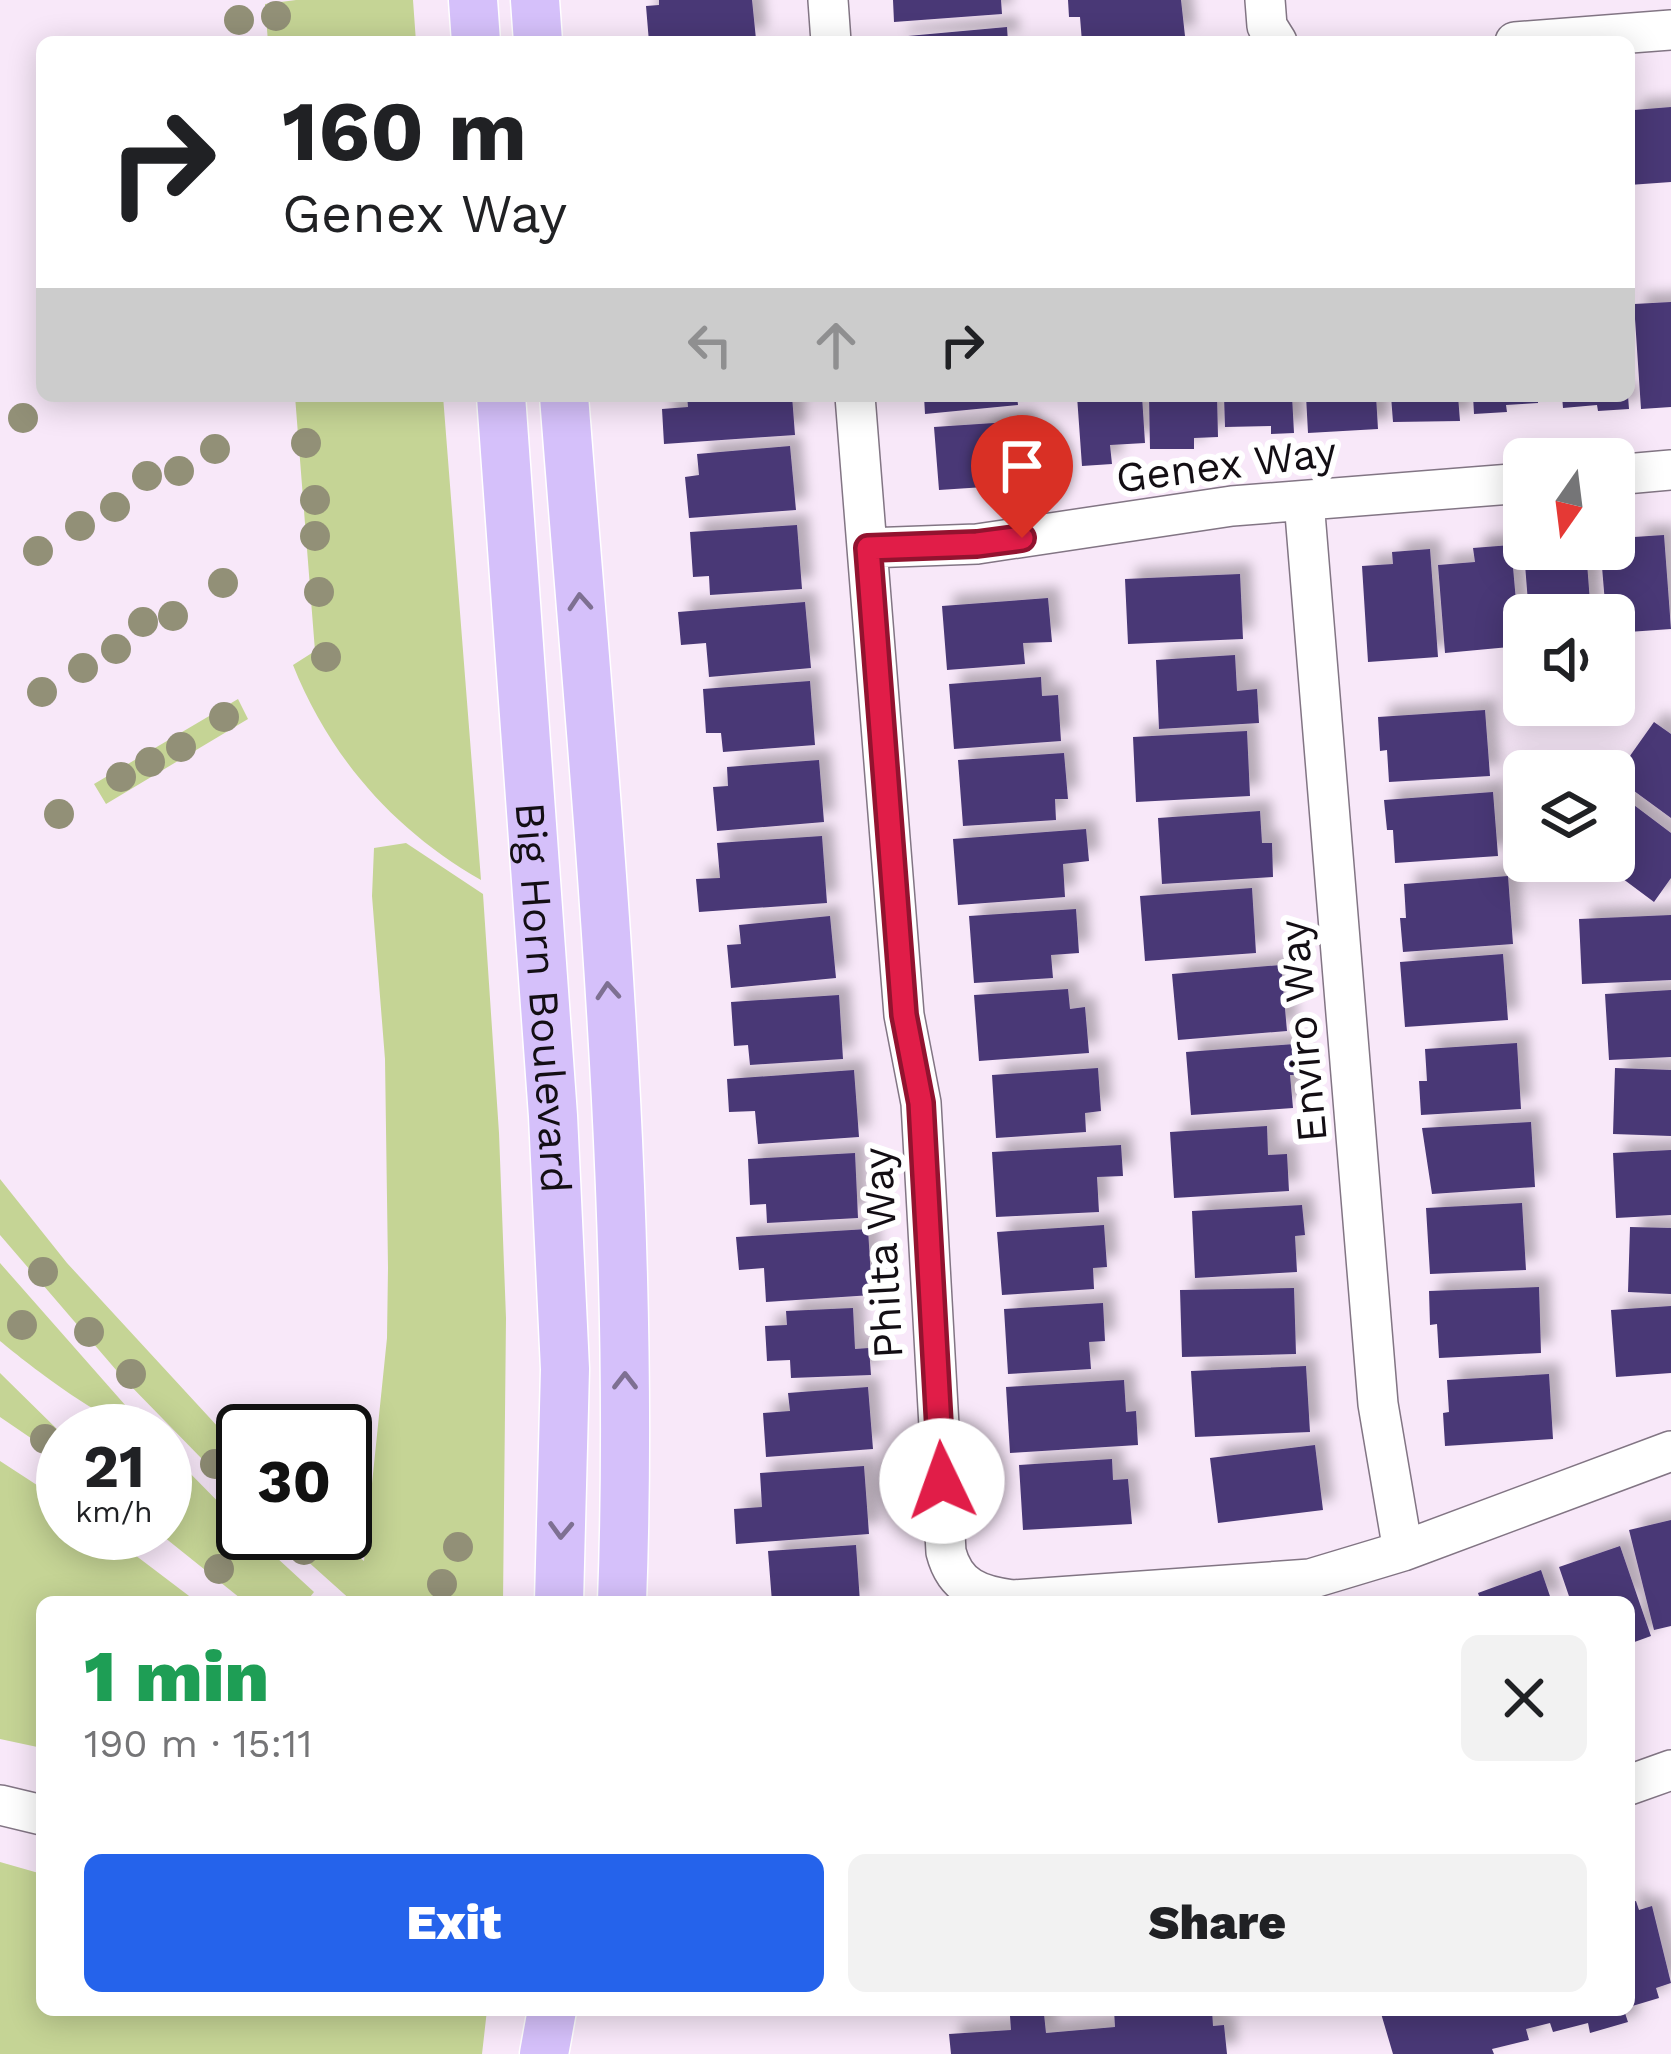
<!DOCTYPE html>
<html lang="en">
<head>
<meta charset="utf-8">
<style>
  body { margin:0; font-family:"Work Sans",sans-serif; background:#f2f2f2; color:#202124; height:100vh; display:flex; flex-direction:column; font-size:45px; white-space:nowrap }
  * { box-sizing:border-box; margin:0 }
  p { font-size:39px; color:#757577 }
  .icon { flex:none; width:66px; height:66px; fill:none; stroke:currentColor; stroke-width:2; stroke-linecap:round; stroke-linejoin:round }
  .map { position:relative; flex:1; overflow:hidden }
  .drawer { position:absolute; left:36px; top:1596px; width:1599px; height:420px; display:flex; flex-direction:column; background:#fff; border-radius:18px; box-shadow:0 6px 30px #0003 }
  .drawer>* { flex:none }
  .top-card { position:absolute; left:36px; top:36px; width:1599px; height:366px; border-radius:18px; box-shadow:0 6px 30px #0003; background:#fff; color:#202124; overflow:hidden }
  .needle { width:78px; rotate:194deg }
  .controls { position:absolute; left:1503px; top:438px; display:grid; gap:24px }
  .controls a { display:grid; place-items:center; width:132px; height:132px; border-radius:18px; background:#fff; box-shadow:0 6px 30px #0003; font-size:60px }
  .speed { position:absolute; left:36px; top:1404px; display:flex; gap:24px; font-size:60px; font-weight:700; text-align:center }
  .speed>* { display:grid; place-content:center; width:156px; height:156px; border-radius:50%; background:#fff; box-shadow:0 6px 30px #0003; line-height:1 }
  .speed small { font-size:30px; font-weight:400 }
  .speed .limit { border:6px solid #111; border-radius:18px; background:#fff; color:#111 }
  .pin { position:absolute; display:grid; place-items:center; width:102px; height:102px; color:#fff; margin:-123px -51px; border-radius:50% 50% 50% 0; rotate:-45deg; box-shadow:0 0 12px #0007 }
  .pin .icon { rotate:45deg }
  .me { position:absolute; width:132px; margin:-66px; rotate:357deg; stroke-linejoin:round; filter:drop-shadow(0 0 9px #0008) }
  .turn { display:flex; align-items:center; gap:42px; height:252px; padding:0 48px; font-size:54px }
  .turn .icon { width:156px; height:156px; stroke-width:2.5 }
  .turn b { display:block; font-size:84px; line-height:102px }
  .lanes { display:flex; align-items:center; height:114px; padding:0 48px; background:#0003; justify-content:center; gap:60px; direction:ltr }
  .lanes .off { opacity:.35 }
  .round { display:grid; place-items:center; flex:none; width:126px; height:126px; border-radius:18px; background:#f2f2f2 }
  .headline { display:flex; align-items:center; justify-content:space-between; height:204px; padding:0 48px }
  h1 { font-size:72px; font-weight:800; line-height:90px; color:#1e9e55 }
  .cta { display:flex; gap:24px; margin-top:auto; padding:24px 48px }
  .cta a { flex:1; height:138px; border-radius:18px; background:#2563eb; color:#fff; font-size:48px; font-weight:800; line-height:138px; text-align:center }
  .cta a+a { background:#f2f2f2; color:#202124 }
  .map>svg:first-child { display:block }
</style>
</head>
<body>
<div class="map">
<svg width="1671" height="2054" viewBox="0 0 1671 2054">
  <defs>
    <filter id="shadow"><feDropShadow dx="11" dy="-11" stdDeviation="6" flood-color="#0004"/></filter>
  </defs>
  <rect width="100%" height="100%" fill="#f8e8f9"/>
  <path fill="#c5d495" d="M296,0H413L416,42H268L265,4Z
    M295,396H443L481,880C395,831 330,758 293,665L315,651Z
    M238,699L248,719L106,804L94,784Z
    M406,843L483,894L499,1133L506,1318L503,1602H353L276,1533H327L364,1561L387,1338L388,1268L385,1059L372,896L374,848Z
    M0,1179L67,1263L243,1454V1501L123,1378L0,1235Z
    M0,1263L148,1431C112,1430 29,1365 0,1341Z
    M0,1373L63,1435V1460L0,1417Z
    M165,1454L177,1460L243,1527V1533H250L314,1592L306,1602H245L159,1533H165Z
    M0,1461L63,1502V1533H106L197,1602H42V1748L0,1739Z
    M0,1862L42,1874V2010H487L482,2054H0Z"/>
  <path fill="#4a3776" filter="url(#shadow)" d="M659,0H752L756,39L649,42L646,6L659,5Z
    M893,0H1001L1002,14L894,22Z
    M1068,0H1181L1185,36L1082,42L1080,17H1069Z
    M1007,27L1008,42H897V37Z
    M1671,107V182L1629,185V116L1634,115V110Z
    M1671,302V407L1641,409L1634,304Z
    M687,396H792L795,435L664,444L662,409L688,407Z
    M924,396H1017L1018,405L925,414Z
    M1077,396H1142L1145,443L1110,445L1112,464L1082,466Z
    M1149,396H1217L1218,437L1194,438V449H1150Z
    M1224,396H1292L1294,433L1271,434V426L1225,427Z
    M1306,396H1376L1378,429L1308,433Z
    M1391,396H1458L1460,421L1393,422Z
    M1473,396H1538V403L1506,405L1507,412L1474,414Z
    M1562,396H1628L1629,409L1598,411L1597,405L1563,408Z
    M1024,421L1026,439L1040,438L1043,483L939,490L934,427Z
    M790,446L796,510L689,518L685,477L699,475L697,454Z
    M797,525L802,589L710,595L709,576L693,577L690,532Z
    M1664,535L1671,629L1614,633V615H1606L1601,555L1635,553L1634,537Z
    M1511,545L1520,646L1445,653L1438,565L1475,562L1473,548Z
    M1430,549L1438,657L1368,662L1362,566L1393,564L1392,552Z
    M1552,550L1553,566L1587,563L1591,615H1529L1524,552Z
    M1240,574L1243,639L1128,644L1125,579Z
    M1048,598L1052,642L1023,643L1025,664L947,670L942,606Z
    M805,602L811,668L709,677L706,643L681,645L678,612Z
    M1235,655L1237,691L1257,689L1259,723L1159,729L1156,660Z
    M1041,677L1042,696L1058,695L1061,741L954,749L949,684Z
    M810,681L815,745L723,752L721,733H706L703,689Z
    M1485,710L1490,776L1389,782L1387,750L1380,751L1378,717Z
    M1654,722L1671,734V818L1615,777Z
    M1247,731L1250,796L1136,802L1133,737Z
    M1064,753L1068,799H1055L1056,820L963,826L958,760Z
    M819,760L824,822L717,831L713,787L728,786L727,767Z
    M1614,790L1671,833V878L1654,902L1599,861H1614Z
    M1493,792L1498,856L1395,863L1393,830H1387L1384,800Z
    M1260,811L1262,843H1272L1273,877L1162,884L1158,818Z
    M1086,829L1089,861L1063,864L1065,897L958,905L953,839Z
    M822,836L827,903L699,912L696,879L720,878L717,843Z
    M1508,876L1513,944L1403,952L1400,918H1406L1404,884Z
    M1252,888L1256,953L1145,961L1140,896Z
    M1076,909L1079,953L1051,955L1053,978L974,983L969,916Z
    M1671,915V980L1582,984L1579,919Z
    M830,916L836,978L731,988L727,945L741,944L739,925Z
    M1503,954L1508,1020L1405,1027L1400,962Z
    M1281,965L1287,1031L1178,1040L1172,974Z
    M1068,989L1070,1009L1085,1007L1089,1053L979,1061L974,995Z
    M1671,990V1057L1609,1060L1605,994Z
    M839,995L843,1059L750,1065L748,1045L734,1046L731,1002Z
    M1517,1043L1521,1109L1421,1115L1419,1081H1427L1425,1049Z
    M1295,1044L1298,1075H1290L1293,1108L1191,1115L1186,1052Z
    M1098,1068L1101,1111L1085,1113L1086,1132L996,1138L992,1075Z
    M1615,1068L1671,1070V1136L1613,1134Z
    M854,1070L859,1137L758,1144L755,1111L729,1112L727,1079Z
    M1531,1122L1535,1187L1432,1194L1422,1128Z
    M1267,1126L1268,1155L1287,1154L1289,1191L1174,1198L1170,1132Z
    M1121,1145L1123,1176L1097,1177L1099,1212L996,1217L992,1152Z
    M1671,1150V1215L1616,1218L1613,1153Z
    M855,1153L858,1218L767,1223L766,1204L750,1205L748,1159Z
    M1522,1203L1526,1270L1430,1274L1426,1208Z
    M1302,1205L1305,1235L1295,1236L1297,1272L1195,1278L1192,1211Z
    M1104,1225L1107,1267L1093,1268L1094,1289L1002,1295L997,1232Z
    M1630,1227L1671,1228V1294L1628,1292Z
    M868,1229L872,1295L766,1302L764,1268L739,1270L736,1237Z
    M1539,1287L1541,1353L1439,1358L1437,1324L1430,1325L1429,1291Z
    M1294,1288L1296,1354L1182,1357L1180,1290Z
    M1103,1303L1105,1341L1089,1342L1091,1369L1008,1374L1004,1309Z
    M1671,1306V1373L1616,1377L1611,1310Z
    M853,1308L855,1349L869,1348L871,1375L791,1378L790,1360L767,1361L765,1326L787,1325L786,1311Z
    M1306,1366L1310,1432L1195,1437L1191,1371Z
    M1549,1374L1553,1439L1445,1446L1443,1413L1449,1412L1447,1380Z
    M1124,1380L1126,1412L1136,1411L1138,1445L1010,1453L1006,1387Z
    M868,1387L873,1449L766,1457L763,1413L790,1411L788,1393Z
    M1315,1445L1323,1510L1218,1523L1210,1458Z
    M1112,1459L1113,1480L1128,1479L1132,1524L1023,1530L1019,1465Z
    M864,1466L869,1534L736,1544L734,1509L762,1507L760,1473Z
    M1671,1520V1626L1654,1630L1629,1530Z
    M856,1545L860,1602H772L768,1551Z
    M1620,1546L1651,1636L1629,1644V1602H1571L1559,1567Z
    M1541,1570L1552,1602H1481L1478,1593Z
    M1636,1901L1639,1910L1652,1906L1671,1983L1656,1988L1659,1998L1629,2007V1903Z
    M1114,2010H1212L1213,2026L1224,2025L1227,2054H951L949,2034L1011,2030L1010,2016L1044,2014L1046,2033L1115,2027Z
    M1380,2010H1624L1628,2022L1590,2033L1588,2023L1553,2032L1550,2023L1526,2029L1529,2040L1492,2049L1494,2054H1393Z"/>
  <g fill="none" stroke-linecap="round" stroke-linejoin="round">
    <defs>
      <path id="minor" d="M828,0L831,42
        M1265,0L1267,26L1277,42
        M1515,42L1671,30
        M855,396L904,1015L921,1103L946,1552C955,1587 979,1596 1013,1600L1310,1579L1403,1551L1671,1451
        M1614,475L1671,470
        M1304,501L1378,1404L1403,1551
        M867,548L977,544L1232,506L1524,483
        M1629,1785L1671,1770
        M0,1805L42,1815"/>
      <g id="major">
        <path d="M473,0L476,42"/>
        <path d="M535,0L538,42"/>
        <path id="s1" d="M501,396L553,1116L565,1369L559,1602"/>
        <path d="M564,396C595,797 637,1200 622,1602"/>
        <path d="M544,2054L552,2010"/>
      </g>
    </defs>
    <use href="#minor" stroke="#827584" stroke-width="42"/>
    <use href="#major" stroke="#fff" stroke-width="51"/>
    <use href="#minor" stroke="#fff" stroke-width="39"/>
    <use href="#major" stroke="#d5c0fa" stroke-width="48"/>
  </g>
  <g fill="#929077">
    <circle cx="276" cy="16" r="15"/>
    <circle cx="239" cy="20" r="15"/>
    <circle cx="23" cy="418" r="15"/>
    <circle cx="306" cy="443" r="15"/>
    <circle cx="215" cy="449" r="15"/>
    <circle cx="179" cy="471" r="15"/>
    <circle cx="147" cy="476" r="15"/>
    <circle cx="315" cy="500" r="15"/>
    <circle cx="115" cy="507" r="15"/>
    <circle cx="80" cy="526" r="15"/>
    <circle cx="315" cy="536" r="15"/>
    <circle cx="38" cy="551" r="15"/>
    <circle cx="223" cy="583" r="15"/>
    <circle cx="319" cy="592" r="15"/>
    <circle cx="173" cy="616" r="15"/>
    <circle cx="143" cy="622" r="15"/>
    <circle cx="116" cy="649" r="15"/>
    <circle cx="326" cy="657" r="15"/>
    <circle cx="83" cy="668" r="15"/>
    <circle cx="42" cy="692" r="15"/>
    <circle cx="224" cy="717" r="15"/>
    <circle cx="181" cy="747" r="15"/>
    <circle cx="150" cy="762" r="15"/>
    <circle cx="121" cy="777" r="15"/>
    <circle cx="59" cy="814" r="15"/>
    <circle cx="43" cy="1272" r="15"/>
    <circle cx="22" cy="1325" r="15"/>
    <circle cx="89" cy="1332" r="15"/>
    <circle cx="131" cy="1374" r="15"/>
    <circle cx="45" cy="1439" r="15"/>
    <circle cx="215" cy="1464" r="15"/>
    <circle cx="458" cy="1547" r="15"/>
    <circle cx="304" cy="1550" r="15"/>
    <circle cx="219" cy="1569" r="15"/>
    <circle cx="442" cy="1584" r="15"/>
  </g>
  <defs><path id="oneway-chevron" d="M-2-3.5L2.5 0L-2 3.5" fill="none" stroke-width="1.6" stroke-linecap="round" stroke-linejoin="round" transform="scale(3)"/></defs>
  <g stroke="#7e7092">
    <use href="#oneway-chevron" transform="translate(580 602) rotate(-94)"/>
    <use href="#oneway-chevron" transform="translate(608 991) rotate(-94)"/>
    <use href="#oneway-chevron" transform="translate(625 1381) rotate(-90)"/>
    <use href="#oneway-chevron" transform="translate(561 1530) rotate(92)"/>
  </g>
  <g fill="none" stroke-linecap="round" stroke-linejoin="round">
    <defs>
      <path id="route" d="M942,1481L921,1103L904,1015L868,548L977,544L1022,538"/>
    </defs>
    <use href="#route" stroke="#92132f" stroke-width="30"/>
    <use href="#route" stroke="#e11d48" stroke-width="21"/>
  </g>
  <g text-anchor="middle" stroke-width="12" stroke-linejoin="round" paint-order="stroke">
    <g font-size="42" fill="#130e14" stroke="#fff">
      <text transform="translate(1226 464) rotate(-7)" y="15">Genex Way</text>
      <text dy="15" stroke="none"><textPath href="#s1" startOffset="603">Big Horn Boulevard</textPath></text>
      <text transform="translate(1302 1031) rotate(-95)" y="15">Enviro Way</text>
      <text transform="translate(882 1253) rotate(-93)" y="15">Philta Way</text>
    </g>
  </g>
</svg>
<div class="controls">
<a><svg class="needle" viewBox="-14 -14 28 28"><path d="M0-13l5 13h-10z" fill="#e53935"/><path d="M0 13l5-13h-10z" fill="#757577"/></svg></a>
<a><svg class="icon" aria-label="sound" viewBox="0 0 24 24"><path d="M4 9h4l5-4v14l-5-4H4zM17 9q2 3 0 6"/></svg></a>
<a><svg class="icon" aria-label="layers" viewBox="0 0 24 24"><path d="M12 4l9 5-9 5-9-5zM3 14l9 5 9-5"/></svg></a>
</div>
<div class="speed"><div>21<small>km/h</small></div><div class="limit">30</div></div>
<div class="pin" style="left:1022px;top:538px;background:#d93025"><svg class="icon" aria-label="arrive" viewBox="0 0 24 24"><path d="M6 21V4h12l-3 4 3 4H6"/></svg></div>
<svg class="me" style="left:942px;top:1481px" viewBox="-20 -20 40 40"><circle r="19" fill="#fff"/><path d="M0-13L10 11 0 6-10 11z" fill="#e11d48"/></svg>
<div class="top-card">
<div class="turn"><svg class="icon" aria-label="right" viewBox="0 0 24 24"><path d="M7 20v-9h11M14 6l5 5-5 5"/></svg><div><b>160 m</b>Genex Way</div></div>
<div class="lanes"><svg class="icon off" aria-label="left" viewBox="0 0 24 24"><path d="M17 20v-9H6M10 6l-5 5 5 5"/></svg><svg class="icon off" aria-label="ahead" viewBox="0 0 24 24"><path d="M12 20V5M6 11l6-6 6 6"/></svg><svg class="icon" aria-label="right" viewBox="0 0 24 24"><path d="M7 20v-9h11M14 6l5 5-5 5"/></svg></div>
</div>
<section class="drawer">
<div class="headline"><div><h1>1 min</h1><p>190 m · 15:11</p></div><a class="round"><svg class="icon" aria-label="close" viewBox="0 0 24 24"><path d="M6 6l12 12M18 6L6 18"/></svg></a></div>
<div class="cta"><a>Exit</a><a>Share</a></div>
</section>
</div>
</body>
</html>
